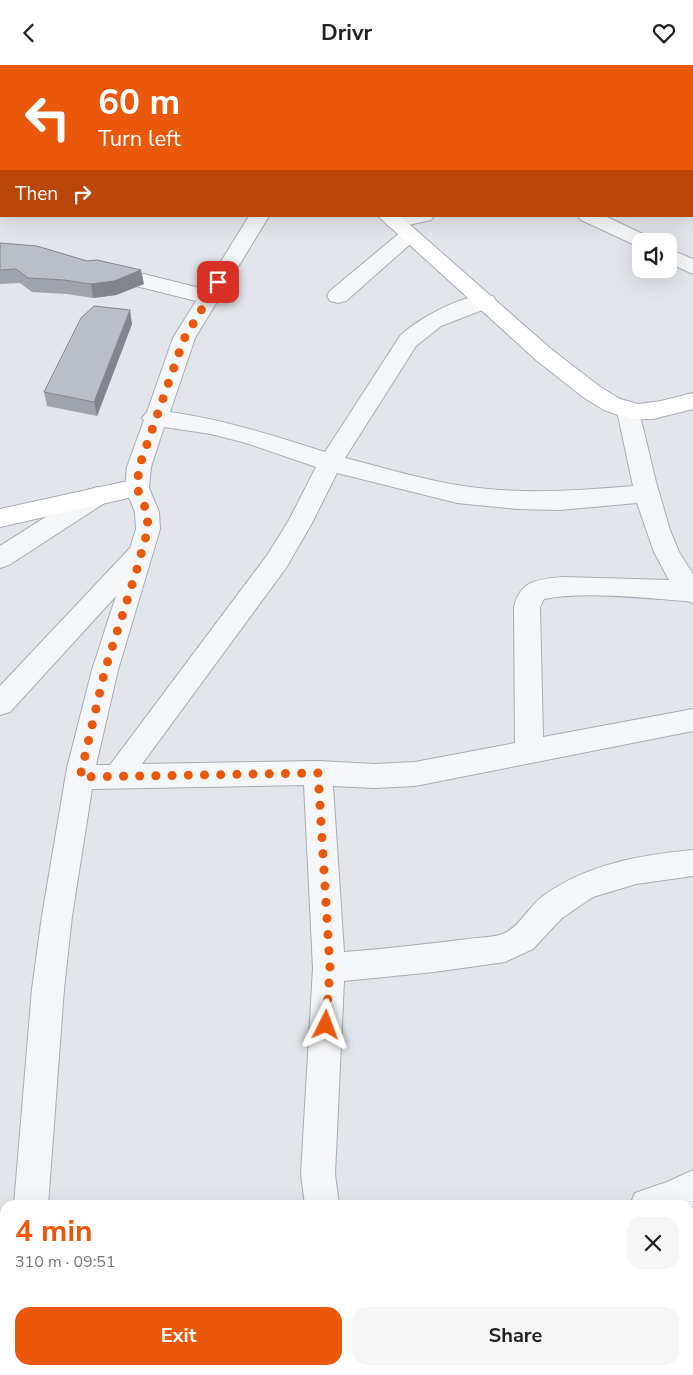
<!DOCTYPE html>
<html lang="en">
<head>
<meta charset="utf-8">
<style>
  body { margin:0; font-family:"Nunito Sans",sans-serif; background:#f6f6f6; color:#222; height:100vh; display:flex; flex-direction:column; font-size:19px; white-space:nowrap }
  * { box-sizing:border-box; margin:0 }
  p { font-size:16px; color:#767676 }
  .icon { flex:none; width:28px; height:28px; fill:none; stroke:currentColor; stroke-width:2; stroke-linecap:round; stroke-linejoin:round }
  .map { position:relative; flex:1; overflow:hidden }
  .panel { position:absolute; left:0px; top:1135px; width:694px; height:175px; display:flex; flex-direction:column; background:#fff; border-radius:15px 15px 0 0; box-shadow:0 5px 20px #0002 }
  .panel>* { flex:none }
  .guide { position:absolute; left:0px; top:0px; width:694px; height:152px; box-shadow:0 5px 20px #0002; background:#ea580c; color:#fff; overflow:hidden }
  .controls { position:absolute; left:632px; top:168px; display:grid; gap:10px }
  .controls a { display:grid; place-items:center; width:45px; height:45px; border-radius:10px; background:#fff; box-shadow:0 5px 20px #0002; font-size:25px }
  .pin { position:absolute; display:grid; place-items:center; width:42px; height:42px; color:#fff; margin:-21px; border-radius:10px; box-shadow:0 2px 8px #0006 }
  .me { position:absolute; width:55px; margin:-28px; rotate:3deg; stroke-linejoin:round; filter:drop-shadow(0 0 4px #0008) }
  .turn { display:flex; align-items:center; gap:18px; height:105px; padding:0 15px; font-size:22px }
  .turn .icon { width:65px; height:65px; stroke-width:2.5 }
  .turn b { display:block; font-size:35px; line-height:42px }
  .then { display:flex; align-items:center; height:48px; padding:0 15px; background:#0003; gap:10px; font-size:19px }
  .round { display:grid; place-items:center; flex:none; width:52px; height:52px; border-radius:15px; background:#f6f6f6 }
  .summary { display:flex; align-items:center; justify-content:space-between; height:85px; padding:0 15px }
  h1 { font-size:30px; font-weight:700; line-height:38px; color:#ea580c }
  .action { display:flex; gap:10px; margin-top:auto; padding:10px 15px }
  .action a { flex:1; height:58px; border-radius:15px; background:#ea580c; color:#fff; font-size:20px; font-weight:700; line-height:58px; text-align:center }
  .action a+a { background:#f6f6f6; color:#222 }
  header { display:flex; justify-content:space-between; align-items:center; height:65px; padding:0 15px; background:#fff; font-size:22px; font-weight:700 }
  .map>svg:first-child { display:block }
</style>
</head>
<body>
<header><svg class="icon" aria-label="back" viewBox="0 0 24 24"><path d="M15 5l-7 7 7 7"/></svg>Drivr<svg class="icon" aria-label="heart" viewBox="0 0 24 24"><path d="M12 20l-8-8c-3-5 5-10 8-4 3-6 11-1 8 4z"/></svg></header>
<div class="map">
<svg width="693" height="1310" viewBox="0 0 693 1310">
  <rect width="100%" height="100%" fill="#e2e5ea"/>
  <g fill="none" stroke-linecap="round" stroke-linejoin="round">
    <defs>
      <path id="street" d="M103,0H121V1H103Z
        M692,70L693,71V83H692Z
        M249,151H269L195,273L170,347C225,355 272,370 325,387L400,271C417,254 469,225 493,231L496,236L493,241L441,261L416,281L345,393C382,402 420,414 457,420C516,430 574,426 633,421L617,346L620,340L628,338L636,340L639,346L656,417L670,465L679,487L693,509V538L686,536C642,533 586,526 544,534L540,542L543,672L693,644V666L415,721L374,723L333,721L344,887C385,884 427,879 468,874C479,872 495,873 505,868C521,860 529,841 543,831C587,799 640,790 693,785V811L636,819L593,832L562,853L533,884L505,897L434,907L344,916L335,1109L339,1140H305L301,1109L313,903L304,720L92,724L72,851L64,924L48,1140H14L32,924L42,851L67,703L92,605L116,531L10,647L0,650V621L130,483L136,464L135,447L125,423L127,402L144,355L142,353L147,347L173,273L196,236L100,212L97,207L100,202L107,200L204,224ZM164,362L211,369L246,378L316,402L289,455L268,489L110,700H96L118,605L160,464L159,447L149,423L151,402ZM337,408L457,438L517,444L559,445L637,438L654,487L669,515L563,512C539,514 520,515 514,542L515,678L415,697L374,699L318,696L142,699L286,503L312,458Z
        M393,151H434L431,155L395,163L388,161L385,157L388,153Z
        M578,151H605L649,172L652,176H641V182L635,180L581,155Z
        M409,164L416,166L419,170L416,174L346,236L338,238L330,236L327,231L330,226L402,166Z
        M669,184L693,194V209L669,198Z
        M97,422L106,425L109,431L106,437L9,500L0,503V481L88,425Z
        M693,1105V1141L689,1143V1140H630L635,1128L667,1117Z
        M0,1230L5,1232V1273L0,1271Z
        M692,1274L693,1310H691L679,1305H689V1275Z
        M7,1305H45L46,1310H8Z
        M382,1305H420V1310H382Z"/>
      <path id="secondary" d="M273,0H291L292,1H274Z
        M378,151H400L551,284L599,321L620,334L638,339L661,336L693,328V344L653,354H630L604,345L583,332L536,295Z
        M137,414L146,417L149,423L146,429L0,462V444Z"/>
    </defs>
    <use href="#street" stroke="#a7acb4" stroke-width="2"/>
    <use href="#secondary" stroke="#a7acb4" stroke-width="2"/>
    <use href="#street" fill="#f5f6f8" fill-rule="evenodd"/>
    <use href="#secondary" fill="#fff" fill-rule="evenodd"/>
  </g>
  <path fill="#9fa3ab" d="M0,178L144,219L116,230L93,233L67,229L32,227L20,218L0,219Z
    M132,259L97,351L47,341L44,327Z"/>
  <path fill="#82858b" d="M141,205L144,219L116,230L93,233L91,219Z
    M130,245L132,259L97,351L94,337Z"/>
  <path fill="#b9bec7" stroke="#82858b" d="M0,178L37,181L87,196L97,195L141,205L114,216L91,219L64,215L28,213L16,204L0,205Z
    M94,241L130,245L94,337L44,327L81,253Z"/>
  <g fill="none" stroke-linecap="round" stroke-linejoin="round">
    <path stroke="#ea580c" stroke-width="9" stroke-dasharray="0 16.2" d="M218,217L184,274L139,402L137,423L147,447L148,464L137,504L105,605L80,712L318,708L330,903L326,960"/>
  </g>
</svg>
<div class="controls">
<a><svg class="icon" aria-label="sound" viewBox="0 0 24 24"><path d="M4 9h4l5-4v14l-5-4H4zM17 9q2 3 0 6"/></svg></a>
</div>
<div class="pin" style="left:218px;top:217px;background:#d93025"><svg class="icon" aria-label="arrive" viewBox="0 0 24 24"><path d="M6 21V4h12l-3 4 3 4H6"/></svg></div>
<svg class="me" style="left:326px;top:960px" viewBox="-20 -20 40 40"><path d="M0-17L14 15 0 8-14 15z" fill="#ea580c" stroke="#fff" stroke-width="4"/></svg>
<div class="guide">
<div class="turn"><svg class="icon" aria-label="left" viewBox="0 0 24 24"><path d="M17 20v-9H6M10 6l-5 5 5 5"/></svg><div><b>60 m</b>Turn left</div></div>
<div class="then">Then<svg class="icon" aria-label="right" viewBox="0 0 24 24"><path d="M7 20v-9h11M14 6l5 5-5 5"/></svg></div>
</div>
<section class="panel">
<div class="summary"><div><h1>4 min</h1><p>310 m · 09:51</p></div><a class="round"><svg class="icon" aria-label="close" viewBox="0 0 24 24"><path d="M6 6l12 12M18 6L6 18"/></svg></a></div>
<div class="action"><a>Exit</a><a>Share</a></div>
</section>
</div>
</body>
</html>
